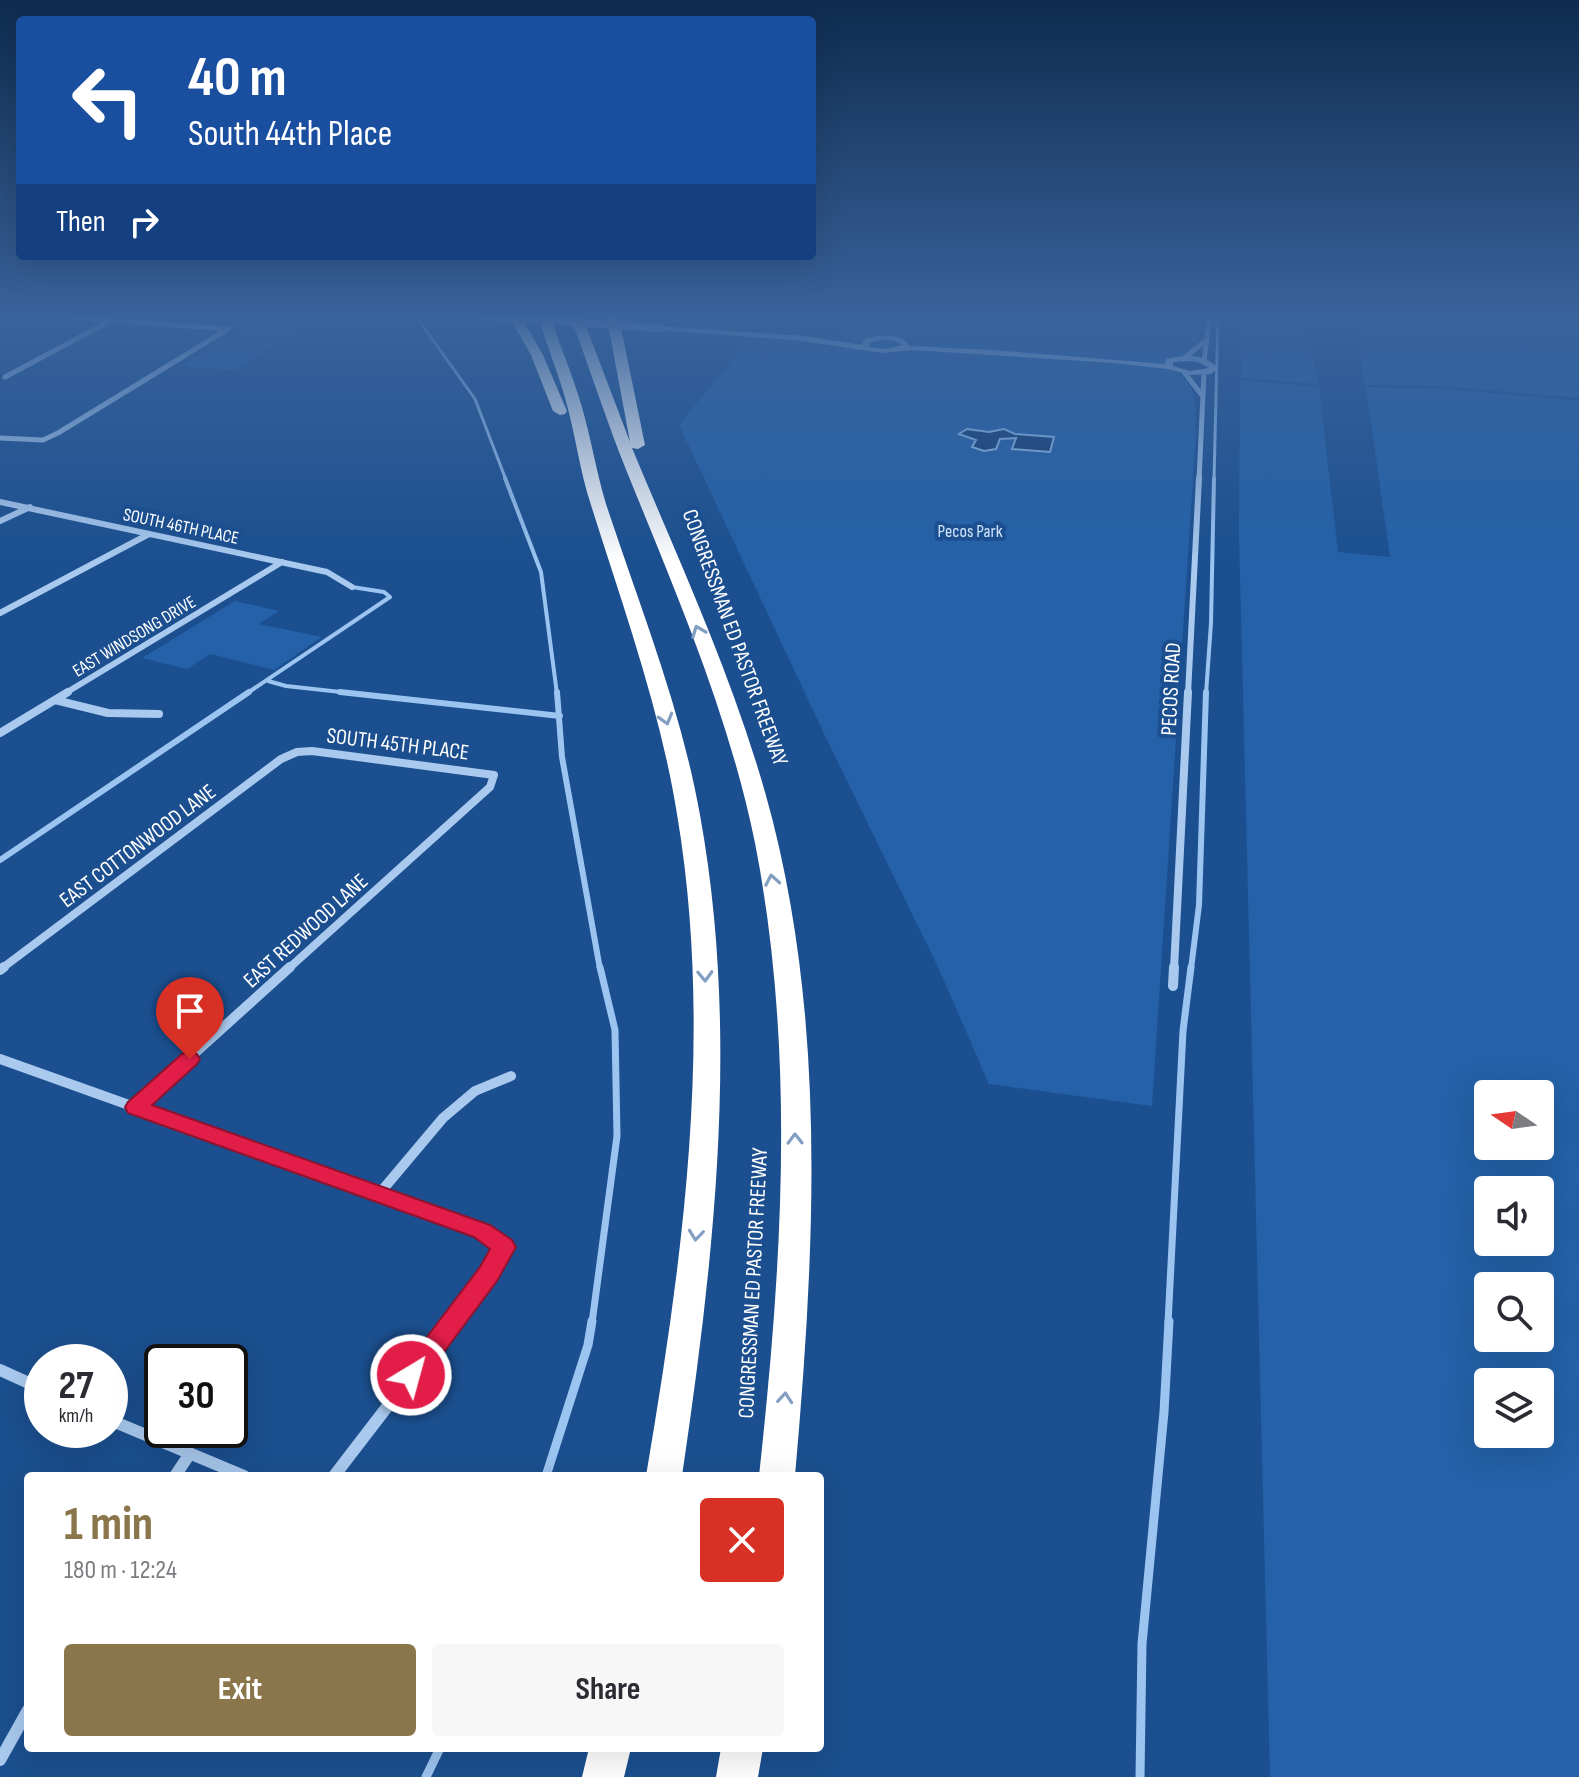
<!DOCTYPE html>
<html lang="en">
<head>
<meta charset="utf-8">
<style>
  body { margin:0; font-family:"Sofia Sans Condensed",sans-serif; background:#f7f7f7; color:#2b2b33; height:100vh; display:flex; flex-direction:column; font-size:30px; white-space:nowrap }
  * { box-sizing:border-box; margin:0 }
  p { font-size:26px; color:#7c7c81 }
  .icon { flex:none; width:44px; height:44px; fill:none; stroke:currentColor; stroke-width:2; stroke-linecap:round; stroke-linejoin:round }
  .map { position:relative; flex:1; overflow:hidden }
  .details { position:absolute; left:24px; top:1472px; width:800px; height:280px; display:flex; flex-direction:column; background:#fff; border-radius:8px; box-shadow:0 8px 32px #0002 }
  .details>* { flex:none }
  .top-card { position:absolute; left:16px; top:16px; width:800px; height:244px; border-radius:8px; box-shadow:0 8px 32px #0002; background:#1a4fa0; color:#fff; overflow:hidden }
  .needle { width:52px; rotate:283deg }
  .fabs { position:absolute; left:1474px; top:1080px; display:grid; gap:16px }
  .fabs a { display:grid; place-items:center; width:80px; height:80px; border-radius:8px; background:#fff; box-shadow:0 8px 32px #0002; font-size:40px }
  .speed { position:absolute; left:24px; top:1344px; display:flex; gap:16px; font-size:40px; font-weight:700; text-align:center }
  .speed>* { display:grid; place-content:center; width:104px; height:104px; border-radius:50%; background:#fff; box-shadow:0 8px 32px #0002; line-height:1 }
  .speed small { font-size:20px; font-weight:400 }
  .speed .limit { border:4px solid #111; border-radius:12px; background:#fff; color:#111 }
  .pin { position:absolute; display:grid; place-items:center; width:68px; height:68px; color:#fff; margin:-82px -34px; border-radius:50% 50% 50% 0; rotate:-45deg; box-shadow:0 0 8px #0007 }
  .pin .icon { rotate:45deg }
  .me { position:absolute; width:88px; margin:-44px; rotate:37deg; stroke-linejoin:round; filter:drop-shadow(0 0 6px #0008) }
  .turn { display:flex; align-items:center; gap:28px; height:168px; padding:0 40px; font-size:36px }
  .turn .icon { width:104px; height:104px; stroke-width:2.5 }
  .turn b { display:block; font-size:56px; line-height:68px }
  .then { display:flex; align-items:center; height:76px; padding:0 40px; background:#0003; gap:16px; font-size:30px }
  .round { display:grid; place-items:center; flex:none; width:84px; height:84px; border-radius:8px; background:#f7f7f7 }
  .summary { display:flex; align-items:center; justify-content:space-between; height:136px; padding:0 40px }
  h1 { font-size:48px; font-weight:700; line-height:60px; color:#8a764a }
  .action { display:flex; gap:16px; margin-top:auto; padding:16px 40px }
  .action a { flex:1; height:92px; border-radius:8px; background:#8a764a; color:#fff; font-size:32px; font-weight:700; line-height:92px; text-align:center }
  .action a+a { background:#f7f7f7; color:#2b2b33 }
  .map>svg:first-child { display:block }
</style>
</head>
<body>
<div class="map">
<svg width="1579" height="1777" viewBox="0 0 1579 1777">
  <rect width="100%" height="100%" fill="#1b4f8f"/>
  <path fill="#2461a8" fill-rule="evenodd" d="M240,313L323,314L235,370L181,366L241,330L237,325L225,322Z
    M827,313H1203L1198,343L1183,356L1174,358L1172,371C1199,382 1195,408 1196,433L1152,1106L989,1084L938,967L827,740L679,425L751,337L838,343L843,334Z
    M1241,313H1301L1319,384L1241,378Z
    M1354,313H1579V398L1441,386L1365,385Z
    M1240,380L1319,387L1338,552L1390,557L1366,387L1447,389L1579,401V1777H1270L1239,535ZM1488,1094H1540V1146H1488ZM1488,1190H1540V1242H1488ZM1488,1286H1540V1338H1488ZM1488,1382H1540V1434H1488Z
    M235,601L279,611L259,624L322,637L274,670L210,654L187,669L142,658Z"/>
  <path fill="#123a6d" stroke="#9cc4f0" stroke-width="2" d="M967,429L989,432L1004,429L1015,434L1054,437L1050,452L1012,449L1016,438L1000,439L996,449L984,451L972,447L976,440L959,434Z"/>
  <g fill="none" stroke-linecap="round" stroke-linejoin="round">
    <path stroke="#9cc4f0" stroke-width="3" d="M420,322L475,399L506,480
      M1214,480L1218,313"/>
    <path stroke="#9cc4f0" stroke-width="4" d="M505,478L541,572L557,694
      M268,681L286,686L359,694
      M246,694L390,597L384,592L352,587
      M1206,694L1211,623L1214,478"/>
    <path stroke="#9cc4f0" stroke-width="6" d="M340,692L560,716
      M557,692L562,757L600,969
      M0,860L249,692
      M1191,969L1199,905L1206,692"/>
    <path stroke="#9cc4f0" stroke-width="7" d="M592,1323L617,1136L615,1030L600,967
      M1168,1323L1183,1031L1191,967"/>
    <path stroke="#9cc4f0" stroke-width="9" d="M546,1476L588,1345L592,1321
      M426,1777L440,1748
      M1140,1777L1142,1644L1164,1412L1169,1321"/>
    <path stroke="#a9c9ee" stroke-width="5" d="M18,313L228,329
      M1183,359L1204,342
      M1204,361L1210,313
      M1184,372L1201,394
      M5,377L110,321
      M0,438L43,440L58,433L228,329
      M1199,480L1204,373"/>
    <path stroke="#a9c9ee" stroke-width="6" d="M0,502L327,572L352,587
      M0,521L30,507
      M0,613L149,534
      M64,694L282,562
      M1188,694L1199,478"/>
    <path stroke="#a9c9ee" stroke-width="8" d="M55,700L108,713L159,714
      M0,733L68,692
      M1,969L281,759L297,752L312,751L494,775L490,787L288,969
      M1174,969L1188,692"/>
    <path stroke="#a9c9ee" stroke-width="10" d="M0,970L4,967
      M1173,986L1174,967
      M0,1059L482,1231L504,1247L489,1274L451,1323
      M135,1107L290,967
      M379,1194L443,1118L475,1091L511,1076"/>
    <path stroke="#a9c9ee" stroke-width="12" d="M0,1370L42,1389
      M110,1420L244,1476
      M175,1476L189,1455
      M334,1476L453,1321
      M0,1760L28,1710"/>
    <path fill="#a9c9ee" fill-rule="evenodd" d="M436,313H467L473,315L469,317L439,315Z
      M658,326L805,336L862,345L865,338C881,335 900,332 910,346L992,350L1165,364L1166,359C1185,355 1204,353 1218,368L1211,374L1190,375L1168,369L1114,363L912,350L883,353L795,340L655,330ZM883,340H893L903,345L883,349L868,347L871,342ZM1187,361L1198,362L1209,368L1190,371L1173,366V362Z"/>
    <path fill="#fff" fill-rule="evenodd" d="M507,313H519L543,355L567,411L565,414L560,415L553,411L531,355Z
      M537,313H549C559,344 572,373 581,404C591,437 596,471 606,504C640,607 681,708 700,815C740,1035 714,1258 682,1476H646C683,1258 714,1034 677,814C660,708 623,607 591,505C580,472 576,438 567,405C559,374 546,344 537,313Z
      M569,313H581L630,442L606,313H618L645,445L638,449L632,448C679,561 731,673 765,792C828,1014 815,1249 795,1476H759C782,1265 796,1053 755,843C729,715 676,593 627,472C606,420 589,366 569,313Z
      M589,1748H631L624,1777H582Z
      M721,1748H763L758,1777H716Z"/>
    <path stroke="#a9c9ee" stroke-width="8" d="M469,315L658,328"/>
  </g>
  <defs><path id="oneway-chevron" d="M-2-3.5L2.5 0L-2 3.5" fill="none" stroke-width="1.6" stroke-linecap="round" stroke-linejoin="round" transform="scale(2)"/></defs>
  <g stroke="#829ec1">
    <use href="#oneway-chevron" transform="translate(698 631) rotate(-111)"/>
    <use href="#oneway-chevron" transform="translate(666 719) rotate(74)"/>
    <use href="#oneway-chevron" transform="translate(772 880) rotate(-100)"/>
    <use href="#oneway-chevron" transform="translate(705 976) rotate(88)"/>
    <use href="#oneway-chevron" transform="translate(795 1139) rotate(-91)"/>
    <use href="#oneway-chevron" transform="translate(696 1235) rotate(96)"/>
    <use href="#oneway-chevron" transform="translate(785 1398) rotate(-85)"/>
  </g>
  <linearGradient id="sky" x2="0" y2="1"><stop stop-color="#0f2b4f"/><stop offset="0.56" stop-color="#39639b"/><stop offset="1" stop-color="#39639b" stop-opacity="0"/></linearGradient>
  <rect width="1579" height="562" fill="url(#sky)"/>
  <path fill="#e11d48" stroke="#92132f" stroke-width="2" d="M190,1052L197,1054L200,1059L197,1064L152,1105L490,1225L512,1240L516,1247L497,1281L421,1383L411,1386L402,1383L398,1375L480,1267L490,1249L474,1237L128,1113L125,1107L128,1102L182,1054Z"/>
  <g text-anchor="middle" stroke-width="8" stroke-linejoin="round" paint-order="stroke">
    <g font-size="18" fill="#fff" stroke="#1b4f8f">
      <text transform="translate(181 526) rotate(12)" y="6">SOUTH 46TH PLACE</text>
      <text transform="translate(134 636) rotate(-31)" y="6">EAST WINDSONG DRIVE</text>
    </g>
    <g font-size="18" fill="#cfe3fa" stroke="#1b4f8f">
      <text x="970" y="537">Pecos Park</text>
    </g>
    <g font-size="22" fill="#fff" stroke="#1b4f8f">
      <text transform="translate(736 637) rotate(70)" y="8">CONGRESSMAN ED PASTOR FREEWAY</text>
      <text transform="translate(1170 689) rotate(-87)" y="8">PECOS ROAD</text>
      <text transform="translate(398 743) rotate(7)" y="8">SOUTH 45TH PLACE</text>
      <text transform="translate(137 845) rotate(-37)" y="8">EAST COTTONWOOD LANE</text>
      <text transform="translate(305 930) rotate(-42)" y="8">EAST REDWOOD LANE</text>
      <text transform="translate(752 1283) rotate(-87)" y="8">CONGRESSMAN ED PASTOR FREEWAY</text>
    </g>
  </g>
</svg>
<div class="fabs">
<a><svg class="needle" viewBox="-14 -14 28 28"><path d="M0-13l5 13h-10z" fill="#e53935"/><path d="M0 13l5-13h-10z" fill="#7c7c81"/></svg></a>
<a><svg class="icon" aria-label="sound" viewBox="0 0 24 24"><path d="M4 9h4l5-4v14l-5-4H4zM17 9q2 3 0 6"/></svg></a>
<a><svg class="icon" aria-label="search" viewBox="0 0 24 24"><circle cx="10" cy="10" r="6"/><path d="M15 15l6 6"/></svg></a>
<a><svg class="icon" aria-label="layers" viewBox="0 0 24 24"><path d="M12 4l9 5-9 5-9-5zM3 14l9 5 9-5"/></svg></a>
</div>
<div class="speed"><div>27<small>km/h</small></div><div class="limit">30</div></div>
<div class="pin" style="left:190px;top:1059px;background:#d93025"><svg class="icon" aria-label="arrive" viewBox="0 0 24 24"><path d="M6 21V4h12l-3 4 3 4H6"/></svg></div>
<svg class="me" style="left:411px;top:1375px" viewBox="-20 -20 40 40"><circle r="17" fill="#e11d48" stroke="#fff" stroke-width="3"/><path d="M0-11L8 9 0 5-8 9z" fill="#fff"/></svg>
<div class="top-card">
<div class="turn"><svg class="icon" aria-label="left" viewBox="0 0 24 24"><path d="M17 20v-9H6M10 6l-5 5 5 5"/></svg><div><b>40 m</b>South 44th Place</div></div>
<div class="then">Then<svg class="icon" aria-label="right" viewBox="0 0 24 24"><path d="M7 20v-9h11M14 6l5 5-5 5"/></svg></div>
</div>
<section class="details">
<div class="summary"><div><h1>1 min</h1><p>180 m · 12:24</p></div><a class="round" style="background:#d93025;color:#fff"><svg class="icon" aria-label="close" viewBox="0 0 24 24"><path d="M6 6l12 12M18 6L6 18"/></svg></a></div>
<div class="action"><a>Exit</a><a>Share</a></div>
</section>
</div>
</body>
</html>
